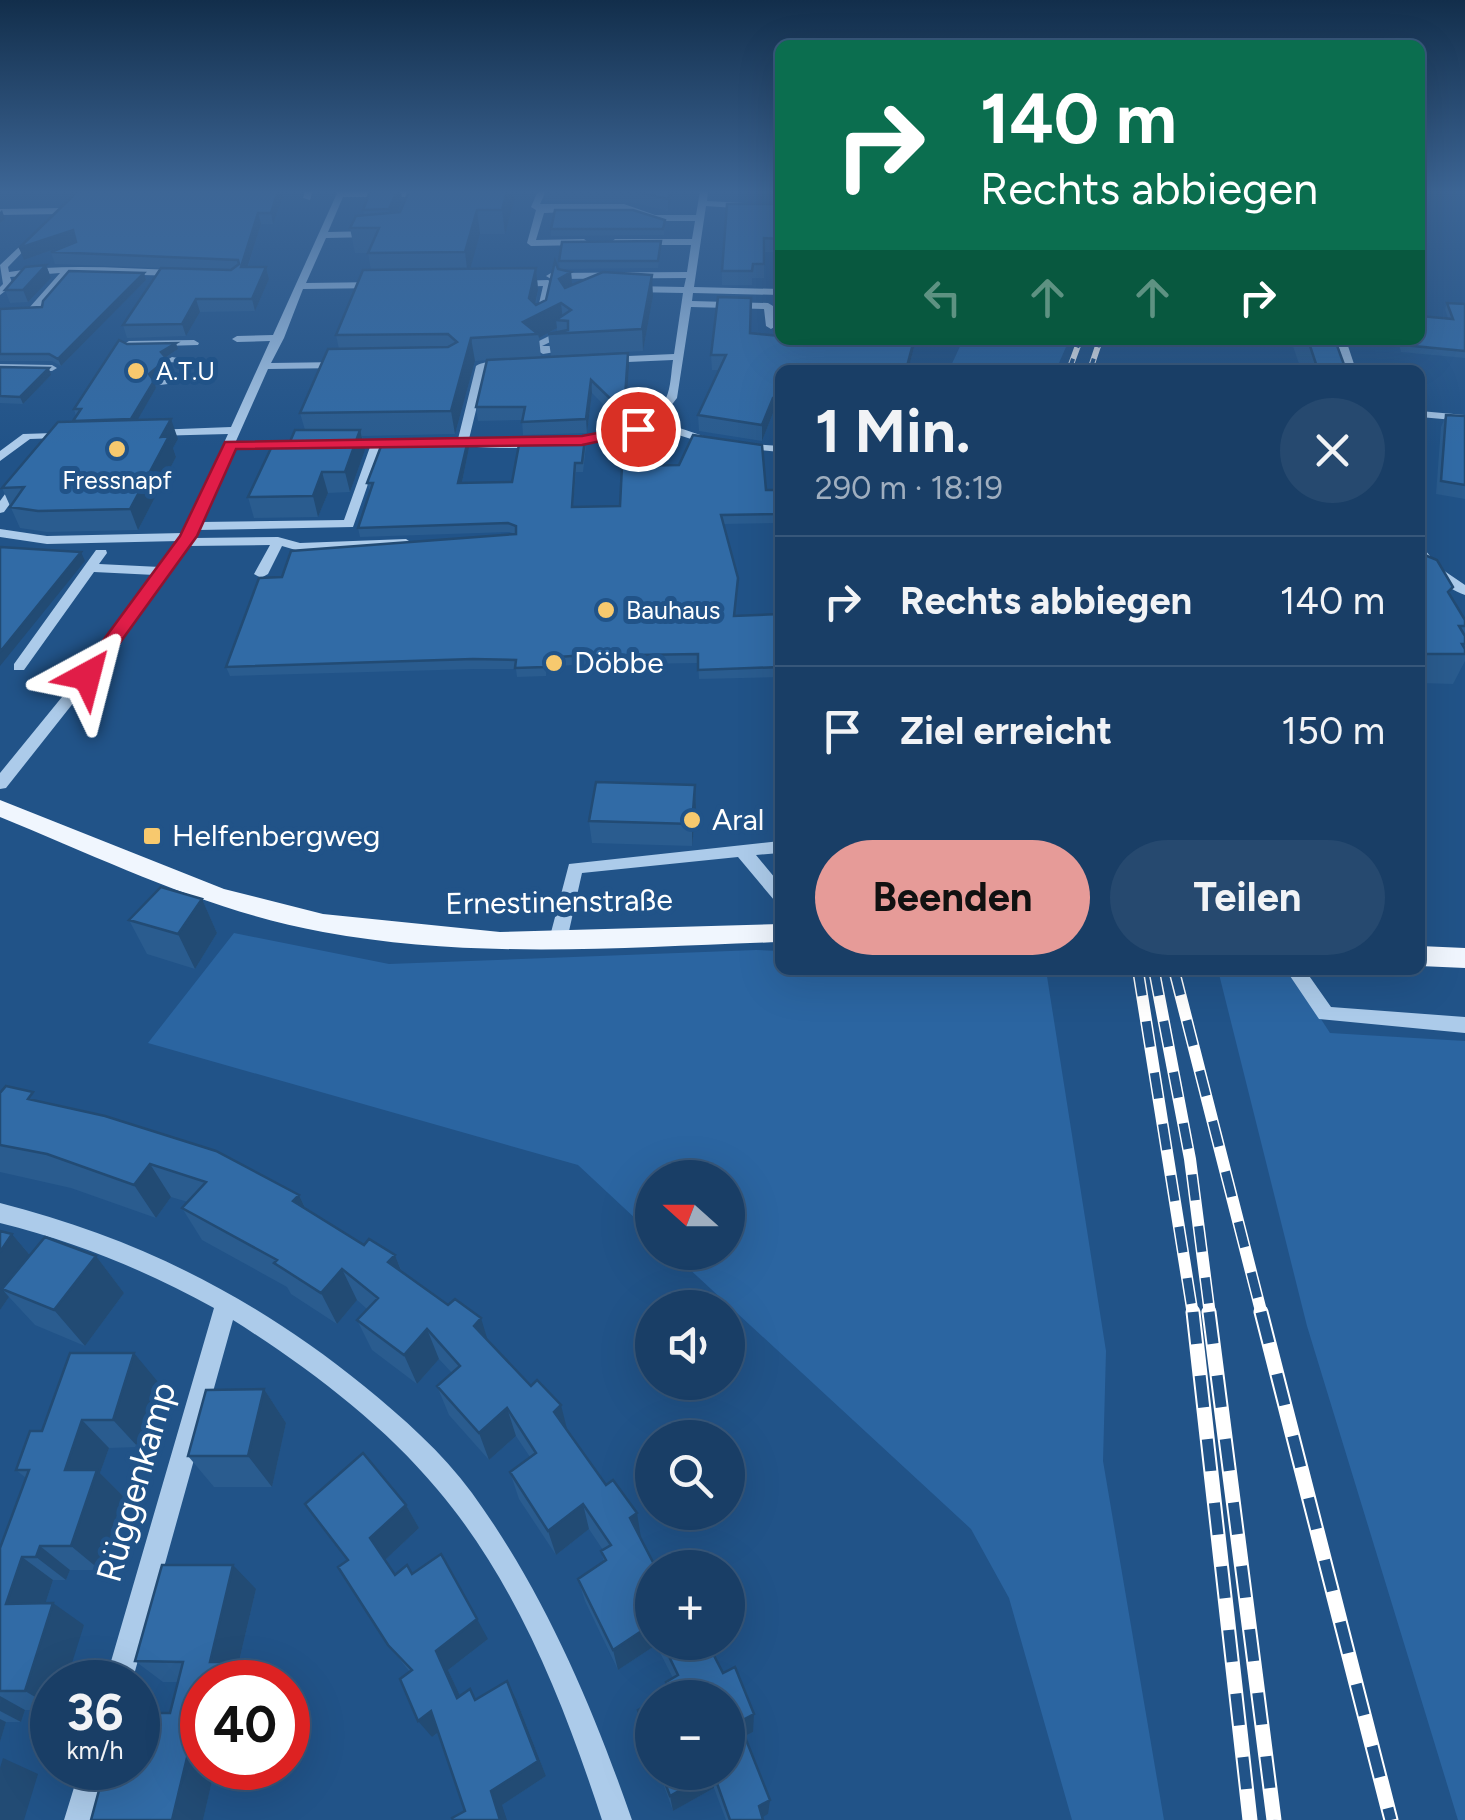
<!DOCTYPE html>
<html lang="de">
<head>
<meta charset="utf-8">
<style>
  body { margin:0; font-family:Figtree,sans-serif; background:#26496f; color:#f1f3f6; height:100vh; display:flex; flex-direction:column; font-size:38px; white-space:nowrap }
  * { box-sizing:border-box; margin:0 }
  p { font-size:32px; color:#9faebf }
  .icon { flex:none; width:55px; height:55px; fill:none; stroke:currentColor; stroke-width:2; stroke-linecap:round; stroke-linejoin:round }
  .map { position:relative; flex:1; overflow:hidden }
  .drawer { position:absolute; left:775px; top:365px; width:650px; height:610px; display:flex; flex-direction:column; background:#193e66; border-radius:15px; box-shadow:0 10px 40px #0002,0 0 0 2px #37577a }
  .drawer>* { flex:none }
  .guide { position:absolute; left:775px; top:40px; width:650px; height:305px; border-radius:15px; box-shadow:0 10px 40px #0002,0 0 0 2px #37577a; background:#0b6e4f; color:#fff; overflow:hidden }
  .needle { width:65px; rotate:291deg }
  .controls { position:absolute; left:635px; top:1160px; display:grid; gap:20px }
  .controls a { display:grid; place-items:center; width:110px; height:110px; border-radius:50%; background:#193e66; box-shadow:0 10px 40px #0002,0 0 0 2px #37577a; font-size:50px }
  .speed { position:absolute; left:30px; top:1660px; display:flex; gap:20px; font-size:50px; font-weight:700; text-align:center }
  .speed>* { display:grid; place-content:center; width:130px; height:130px; border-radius:50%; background:#193e66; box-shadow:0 10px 40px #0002,0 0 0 2px #37577a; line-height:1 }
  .speed small { font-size:25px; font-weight:400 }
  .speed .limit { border:15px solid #d22; background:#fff; color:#111 }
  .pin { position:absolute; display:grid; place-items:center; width:85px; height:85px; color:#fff; margin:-42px; border:5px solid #fff; border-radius:50%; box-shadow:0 2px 10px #0007 }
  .me { position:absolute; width:110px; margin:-55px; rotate:38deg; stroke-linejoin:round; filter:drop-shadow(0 0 8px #0008) }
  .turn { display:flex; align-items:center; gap:35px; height:210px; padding:0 40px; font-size:45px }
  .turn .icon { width:130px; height:130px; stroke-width:2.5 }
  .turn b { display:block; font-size:70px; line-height:85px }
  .lanes { display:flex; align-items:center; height:95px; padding:0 40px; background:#0003; justify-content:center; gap:50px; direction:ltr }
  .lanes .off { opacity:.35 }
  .round { display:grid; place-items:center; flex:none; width:105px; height:105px; border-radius:52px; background:#26496f }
  .overview { display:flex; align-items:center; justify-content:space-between; height:170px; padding:0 40px }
  h1 { font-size:60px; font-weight:700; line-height:75px }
  .action { display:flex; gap:20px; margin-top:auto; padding:20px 40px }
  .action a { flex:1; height:115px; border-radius:60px; background:#e69b98; color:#111; font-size:40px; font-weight:700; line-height:115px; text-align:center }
  .action a+a { background:#26496f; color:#f1f3f6 }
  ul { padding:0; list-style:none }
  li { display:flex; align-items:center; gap:30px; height:130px; padding:0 40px; border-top:2px solid #37577a }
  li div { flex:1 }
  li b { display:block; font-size:38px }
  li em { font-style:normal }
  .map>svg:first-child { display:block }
</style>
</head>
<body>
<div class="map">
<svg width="1465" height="1820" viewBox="0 0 1465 1820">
  <rect width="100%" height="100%" fill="#215388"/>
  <path fill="#2b65a1" d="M963,340H1069L1056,370H949Z
    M234,933L389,964L756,950L780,951V970H1046L1106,1351L1103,1461L1164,1820H1072L1009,1598L971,1529L672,1253L728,1252V1178H652V1234L578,1165L148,1043Z
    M1218,970H1289L1330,1033L1465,1041V1820H1458L1307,1326Z"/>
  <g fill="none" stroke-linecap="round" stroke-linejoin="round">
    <path fill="#accbea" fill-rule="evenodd" d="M305,191H313L310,200L303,198Z
      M338,191L413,192L417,194L411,210L407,213L403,210L408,197H343L328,232L372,231L376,234L372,237L326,238L306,283L380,282L385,285L380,288L303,289L284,338L271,363L341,362L346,365L341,368L268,369L236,441H295L301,444L295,447L233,448L201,522L344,520L370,447H341L337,446V442L405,440L411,443L405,446L381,447L353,527L198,530L194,538L278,537L300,543L406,539L412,543L406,547L299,551L282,546L268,574L261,578L254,574L270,545L188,546L116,649L6,788L0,789V773L106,643L155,575L94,572L24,670H14V664L96,550H106L107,553L99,564L160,567L179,541L47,544L0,537V529L47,536L183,533L228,434L153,436L147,433L153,430L231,427L270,341L237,342L232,339L237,336L273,335Z
      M538,191H546L540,204H624L655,215H696L700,191H708L707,201L780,205V211L706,206L694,287L780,289V295L693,293L692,301L768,303L773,306L776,326L771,329L766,326L764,309L691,307L677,398L659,421L718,441V445H710L650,426C606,451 493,451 442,444V440L458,439L476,366C484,361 506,359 514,364L509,367L486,369L469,439C517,440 643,450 666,398C671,388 671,372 673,360L605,363L600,360L605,357L674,354L683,293L631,292L626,289L631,286L684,287L686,278L551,279L546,276L551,273L687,272L691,245H615L611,242L615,239H692L695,221H654L634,213H613L609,210L544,213L536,240L584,239L588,242L584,245L531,246L527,243L536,210L531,207Z
      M0,209L60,208L64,211L60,214L0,215Z
      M35,232L39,235L8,267L9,272C65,263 123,269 179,270L184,273L179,276L70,273L35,312H29V308L60,273L10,277L13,285L0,295V287L3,284L0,265Z
      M548,280L553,283L545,321L540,324L535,321L543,286L516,287L511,284L516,281Z
      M565,328L570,331L569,333L542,346H567V350L543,354L529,346Z
      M194,340L199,343L198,345L129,347L124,344L129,341Z
      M1336,340H1346L1356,370H1346Z
      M172,357L189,360L184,363L168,362L167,360Z
      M0,364L52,365L57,368L52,371L0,370Z
      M172,378L177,381L176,383L160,385L155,382Z
      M1420,411L1465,415V421L1420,417Z
      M54,433L60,436L58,438L30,439L0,461V451L23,434Z
      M740,443L780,446V452L736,448L734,446Z
      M16,479L26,482L4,512L0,513V501Z
      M1420,549L1425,550L1440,568L1465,585V595C1445,587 1420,572 1420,549Z
      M780,841V853L756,855L780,884V902L774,900L738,857L582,873L567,940L564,945H552L549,940L569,864Z
      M1286,970H1305L1331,1007L1465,1017V1033L1319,1019Z
      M0,1203C138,1238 254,1297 364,1386C403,1418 442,1452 472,1493C544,1592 592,1705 632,1820H602C564,1704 517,1583 437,1489C381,1422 307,1367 233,1320L132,1682H105L214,1308C145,1270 76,1242 0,1223Z
      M80,1768H108L94,1820H64Z"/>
    <path fill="#f0f6fe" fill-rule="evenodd" d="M0,800L224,889L323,914L500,932L780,924V942C628,947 474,960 323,932C211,912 105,860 0,817Z
      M1420,946L1465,948V968L1420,966Z"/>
    <defs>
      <path id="rail-far2" d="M1069,370L1080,340
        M1090,370L1100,340"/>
      <path id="rail-far1" d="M1138,970L1193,1315
        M1154,970L1190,1159L1210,1315
        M1174,970L1262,1315"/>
      <path id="rail" d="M1193,1312L1250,1820
        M1209,1312L1274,1820
        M1261,1312L1391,1820"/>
    </defs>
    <use href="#rail-far2" stroke="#fff" stroke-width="6"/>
    <use href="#rail-far1" stroke="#fff" stroke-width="12"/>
    <use href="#rail" stroke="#fff" stroke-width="15"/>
    <use href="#rail-far2" stroke="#215388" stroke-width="4" stroke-dasharray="12" stroke-linecap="butt"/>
    <use href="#rail-far1" stroke="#215388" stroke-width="9" stroke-dasharray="26" stroke-linecap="butt"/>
    <use href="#rail" stroke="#215388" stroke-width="11" stroke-dasharray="32" stroke-linecap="butt"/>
  </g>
  <path fill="#2a5c8f" d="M78,191H285L273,224H261L248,267H266L269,279L255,311L200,312L186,336L127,338L123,325L161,268L55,264L51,252L76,242L24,260Z
    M370,191H401L402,201L398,212L516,194L505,234H480L470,269L536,268L538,290L536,305L546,300L558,269L571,272L572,285L653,296L643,351L551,356L548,334L557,332V328L539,338L541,357L629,366L625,426L592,393L587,433L523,435L522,420L478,421L476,407L487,360L475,361L455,434L362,436L365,450L350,492L328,493L318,517L254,518L248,497L289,444L305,430L300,413L339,349L336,335L371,270L368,253H355L350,228L364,215L363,210Z
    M544,191H673L668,211L635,203L545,201Z
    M780,204V252H764V278H752V285H722V271Z
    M665,226L664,235L551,236V229Z
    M661,249L658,268L560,269L559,261Z
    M46,265L51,278L28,302L10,303L5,290Z
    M144,273L146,280L61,366L52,361H0V309L42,307Z
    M1447,303L1465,304V358L1401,352L1398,340H1420L1448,318L1445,309Z
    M750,333L780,340H916L908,370H780V414L773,413L762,441L699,431L698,415L719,370H712L711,355Z
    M1291,340H1335L1346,370H1301Z
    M127,344L178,349L165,358L169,366L153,380L156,388L137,420L178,439L173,448L176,457L138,530L47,532L20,528L2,488L73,422L76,416L74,409Z
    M0,367L51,375L23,404L0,403Z
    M1446,415L1465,416V499L1436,494L1441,427Z
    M586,446L583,472H576L573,507L620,506L780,490V518H778V523L724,524L738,578L735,616L780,614V677L699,679L698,663L573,665L546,667V676L517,677L516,669H475L230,676L226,667L282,577L515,534L509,532L360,537L358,528L370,492L367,483L469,448L462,483L512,482Z
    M1420,553L1465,620V661L1453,684L1420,683Z
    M695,785L696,808L692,846L592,843L589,821Z
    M202,899L217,933L195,969L147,954L129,920Z
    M0,1093L39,1101L299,1195L306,1209L364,1245L395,1255L402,1272L489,1342L567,1430L640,1538L652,1568V1642H707L753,1732L745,1736L768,1814L762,1817L763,1820H726L714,1788L673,1811L659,1772H728L668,1694L666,1682L673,1678L656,1645L618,1670L585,1601L578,1579L604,1562L601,1551L603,1550L589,1529L556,1555L519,1499L510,1472L530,1457L516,1436L489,1460L449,1415L437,1386L452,1373L439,1359L417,1384L372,1350L357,1320L367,1309L357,1300L337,1324L291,1294L287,1287L202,1240L182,1208L188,1202L171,1197L156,1218L71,1188L0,1172Z
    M0,1231L12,1234L30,1255L96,1256L124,1293L85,1346L35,1325L9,1297L0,1310Z
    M158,1382L138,1447L109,1448L100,1473L123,1496L100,1570H70L66,1580H53L45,1604L84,1625L52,1682V1710H25L21,1722H6L0,1742V1548L26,1478L16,1470L42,1431Z
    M264,1389L286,1423L272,1487H214L188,1456Z
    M305,1504L406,1505L419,1528L385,1560L395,1575L413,1574L488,1639L448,1670L460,1696L477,1699L507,1681L516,1699L546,1776L502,1805L465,1811L438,1733L432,1737L410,1672L388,1645L347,1560Z
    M256,1589L236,1674L246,1682H202V1768H215L203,1820H91L152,1726L170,1713L178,1682H163L135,1661Z
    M652,1702V1755L638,1710Z"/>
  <path fill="#224b74" d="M278,191H285L273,224L271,213Z
    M397,191H401L402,201L392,226L389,209Z
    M507,191H515L516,194L505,234L502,210Z
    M670,191H673L668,211V199Z
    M2,210L5,219L0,223V212Z
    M477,210L480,234L468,277L465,252Z
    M258,213L261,224L244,278L241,267Z
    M73,230L77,241L24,260L19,248Z
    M46,265L51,278L28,302L23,290Z
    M266,267L269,279L255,311L252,299Z
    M536,268L538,290L532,318L561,303L563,321L556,320L557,328L539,338L538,334L523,322Z
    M571,272L573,294L561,301L559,279Z
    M144,273L146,280L61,366L58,359Z
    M652,275L653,296L643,351L642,329Z
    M196,299L200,312L186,336L182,324Z
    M471,338L475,361L455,434L451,411Z
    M914,340H916L908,370H906Z
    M176,343L178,349L163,359L161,352Z
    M628,353L629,366L625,426L624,412Z
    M167,359L169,366L151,381L149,374Z
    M49,368L51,375L23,404L20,397Z
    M591,380L592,393L587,433L586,419Z
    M154,381L156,388L134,426L131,419Z
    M773,398V413L762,441V425Z
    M171,419L178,439L173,448L176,457L138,530L130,509L161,437Z
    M360,430L365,450L350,492L345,472Z
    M468,440L469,448L460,492L458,483Z
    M322,472L328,493L318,517L313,496Z
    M81,552L85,561L0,666V652Z
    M695,785L696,808L692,846V824Z
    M202,899L217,933L195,969L178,934Z
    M150,1164L171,1197L156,1218L134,1185Z
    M299,1195L314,1227L293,1201Z
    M12,1234L34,1260L2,1289L9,1297L0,1310V1252Z
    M395,1255L407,1286L388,1262Z
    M96,1256L124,1293L85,1346L54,1310Z
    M342,1269L357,1300L337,1324L321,1293Z
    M481,1318L490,1348L474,1326Z
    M427,1329L439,1359L417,1384L404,1355Z
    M134,1353L158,1382L138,1447L113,1420Z
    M264,1389L286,1423L272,1487L248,1456Z
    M561,1405L568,1433L554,1412Z
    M507,1408L516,1436L489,1460L479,1433Z
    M82,1420L109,1448L100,1473L123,1496L100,1570L71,1546L65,1470Z
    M583,1504L589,1529L556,1555L548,1531Z
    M406,1505L419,1528L385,1560L370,1538Z
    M637,1513L641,1538L630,1518Z
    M40,1546L70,1570L66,1580L36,1557Z
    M22,1557L53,1580L38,1626L6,1604Z
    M233,1565L256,1589L236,1674L246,1682H218L210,1662Z
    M53,1603L84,1625L66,1682H52V1707L25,1691Z
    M477,1619L488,1639L448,1670L469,1715L457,1698L436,1651Z
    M652,1623V1642H655L656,1645L618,1670L613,1650Z
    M507,1681L516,1699L546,1776L502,1805L507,1820H500L491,1791Z
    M0,1696L25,1710L21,1722L0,1711Z
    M431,1711L444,1728L432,1737L418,1721Z
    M198,1712L202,1715V1768H215L203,1820H172Z
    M754,1714L753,1732L739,1739V1722Z
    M0,1719L6,1722L0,1742Z
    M3,1758L38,1774L24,1820H0V1768Z
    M713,1772L714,1788L673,1811L670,1796Z
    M770,1800L768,1814L758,1820L759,1806Z"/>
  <path fill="#316ba6" stroke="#224b74" stroke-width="2.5" d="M78,191H278L271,213H258L241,267H266L252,299H196L182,324L123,325L161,268L231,270L239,264L238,260L51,252L76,242L73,230L19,248Z
    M370,191H397L389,209L363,210Z
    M409,191H507L502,210H477L465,252L368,253L379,228H350L356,216L400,212Z
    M635,191H670L668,199Z
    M727,204H780V239L764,238V264H753L752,271H722Z
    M555,210H633L665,220L663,229H551Z
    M661,241L658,261H559L562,242Z
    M555,261L558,269L571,272L559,279L565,288L603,272L652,275L642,329L548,334L568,330V321L556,320L571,310L561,303L523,322L538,334L471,338L451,411L300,413L328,349L448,347L457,342L448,334L336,335L363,270L536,268L529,298L536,305L546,300Z
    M46,265L23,290H5L25,267Z
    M69,271L144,273L58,359L49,354H0V309L42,307L43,301Z
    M718,297L751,298L750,333L780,336V340H914L906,370L880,368V370H780V398H773L762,425L698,415L726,355H711Z
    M1447,303L1465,304V351L1403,345L1402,340H1420V316L1453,319Z
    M119,340L127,344L176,343L161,352L167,359L149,374L154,381L131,419L73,421L81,409H74Z
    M1308,340H1335L1346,370H1318Z
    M628,353L624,412L591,380L586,419L522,422L525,407H476L487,360Z
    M0,367L49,368L20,397L0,396Z
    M1446,415L1465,416V485L1441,481Z
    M171,419L161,437L169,436L130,509L38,511L10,507L24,487L2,488L58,422Z
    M295,430H360L345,472H322L313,496L248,497L273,444H289Z
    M693,435L762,445L766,490H780V509H778V514L721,515L738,578L734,616L780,614V667L698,670V654L572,656L545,658V667L515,668L516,660L473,659L226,667L259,578L282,577L291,551L516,534V526L508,523L358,528L373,483H367L383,441L468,440L458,483L512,482L520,439L585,438L582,463H575L572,507L620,506L622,466L679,465Z
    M0,547L81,552L0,652Z
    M1420,553L1437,560L1453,587L1448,592L1465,620V626H1459L1465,636V644H1462L1465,649V654H1420Z
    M596,782L695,785L692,824L589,821Z
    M161,887L202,899L178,934L129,920Z
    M6,1086L33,1092L28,1099L105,1116L216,1151L299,1195L293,1201L364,1245L369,1239L395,1255L388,1262L448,1305L455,1299L481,1318L474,1326L531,1386L537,1380L561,1405L554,1412L606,1485L613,1480L637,1513L630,1518L656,1568H652V1624L613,1650L578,1579L606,1560L601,1551L611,1545L583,1504L548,1531L510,1472L536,1453L507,1408L479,1433L437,1386L460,1366L427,1329L404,1355L357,1320L378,1298L342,1269L321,1293L274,1263L277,1260L182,1208L206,1182L150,1164L134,1185L47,1154L0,1145V1093Z
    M0,1231L12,1234L0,1252Z
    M45,1237L96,1256L54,1310L2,1289Z
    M70,1353H134L113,1420H82L65,1470H97L71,1546H40L36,1557H22L6,1604L53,1603L25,1691H0V1548L29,1470H16L30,1431H42Z
    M264,1389L248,1456H188L206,1390Z
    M363,1453L406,1505L370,1538L395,1575L407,1565L412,1574L441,1554L477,1619L436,1651L457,1698L470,1689L475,1700L507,1681L538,1761L491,1791L500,1820H453L452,1818L465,1811L431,1711L418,1721L400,1679L412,1670L388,1645L338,1567L348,1560L305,1504Z
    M162,1565H233L210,1662H222L218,1682H202V1712H198L172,1820H91L105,1768H138V1726H152L155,1713H170L183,1662L135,1661Z
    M662,1642H707L723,1673L735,1667L754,1714L739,1722L770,1800L759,1806L763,1820H730L713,1772H728V1698H662L671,1693L666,1682L678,1675Z
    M652,1702V1749L638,1710Z
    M661,1772H712L670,1796Z"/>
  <linearGradient id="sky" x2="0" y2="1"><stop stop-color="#122e4b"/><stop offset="0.43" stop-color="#3d6696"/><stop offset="1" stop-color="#3d6696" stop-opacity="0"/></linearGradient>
  <rect width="1465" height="446" fill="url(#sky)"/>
  <path fill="#e11d48" stroke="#92132f" stroke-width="2.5" d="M638,425L643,426V432L582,445L236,449L197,536L93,680L77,676L180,536L225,442L582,436Z"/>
  <g fill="#f7c96e" stroke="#215388" stroke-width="4">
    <circle cx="136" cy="371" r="10"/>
    <circle cx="117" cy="449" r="10"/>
    <circle cx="606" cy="610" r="10"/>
    <circle cx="554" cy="663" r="10"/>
    <circle cx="692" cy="820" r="10"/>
    <rect x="142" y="826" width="20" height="20" rx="5"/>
  </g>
  <g text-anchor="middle" stroke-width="10" stroke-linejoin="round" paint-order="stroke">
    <g font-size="25" fill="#fff" stroke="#215388" text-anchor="start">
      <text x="156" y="380">A.T.U</text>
      <text x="117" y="489" text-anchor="middle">Fressnapf</text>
      <text x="626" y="619">Bauhaus</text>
    </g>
    <g font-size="30" fill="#fff" stroke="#215388" text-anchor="start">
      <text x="574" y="673">Döbbe</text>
      <text x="712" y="830">Aral</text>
      <text x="172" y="846">Helfenbergweg</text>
    </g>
    <g font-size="30" fill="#fff" stroke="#215388">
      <text transform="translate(559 902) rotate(-1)" y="10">Ernestinenstraße</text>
    </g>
    <g font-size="35" fill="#fff" stroke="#215388">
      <text transform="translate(136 1482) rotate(-74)" y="12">Rüggenkamp</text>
    </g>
  </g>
</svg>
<div class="controls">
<a><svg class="needle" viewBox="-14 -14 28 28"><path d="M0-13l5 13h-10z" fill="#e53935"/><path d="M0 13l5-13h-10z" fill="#9faebf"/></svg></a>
<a><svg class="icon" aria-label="sound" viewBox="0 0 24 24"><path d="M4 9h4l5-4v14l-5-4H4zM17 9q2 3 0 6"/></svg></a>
<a><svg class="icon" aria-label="search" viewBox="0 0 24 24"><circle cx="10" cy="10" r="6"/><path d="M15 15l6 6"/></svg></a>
<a>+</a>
<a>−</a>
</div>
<div class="speed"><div>36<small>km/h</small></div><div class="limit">40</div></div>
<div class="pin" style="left:638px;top:429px;background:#d93025"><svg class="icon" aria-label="arrive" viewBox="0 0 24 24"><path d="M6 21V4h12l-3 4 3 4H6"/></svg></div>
<svg class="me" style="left:87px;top:676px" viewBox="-20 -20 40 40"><path d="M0-17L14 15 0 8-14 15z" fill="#e11d48" stroke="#fff" stroke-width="4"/></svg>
<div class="guide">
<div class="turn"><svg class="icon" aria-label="right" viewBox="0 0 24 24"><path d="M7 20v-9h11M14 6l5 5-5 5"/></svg><div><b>140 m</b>Rechts abbiegen</div></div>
<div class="lanes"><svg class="icon off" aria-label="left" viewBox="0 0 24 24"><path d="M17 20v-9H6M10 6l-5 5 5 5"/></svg><svg class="icon off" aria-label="ahead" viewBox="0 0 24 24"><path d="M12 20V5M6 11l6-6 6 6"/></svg><svg class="icon off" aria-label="ahead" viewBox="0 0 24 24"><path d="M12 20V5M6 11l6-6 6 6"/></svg><svg class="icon" aria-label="right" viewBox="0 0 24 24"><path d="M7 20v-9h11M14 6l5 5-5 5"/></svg></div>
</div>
<section class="drawer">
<div class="overview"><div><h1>1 Min.</h1><p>290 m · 18:19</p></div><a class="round"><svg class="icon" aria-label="close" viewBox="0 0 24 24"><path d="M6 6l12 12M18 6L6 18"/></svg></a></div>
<ul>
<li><svg class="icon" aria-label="right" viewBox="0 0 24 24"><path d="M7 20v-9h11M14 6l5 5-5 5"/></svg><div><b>Rechts abbiegen</b></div><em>140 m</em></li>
<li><svg class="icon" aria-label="arrive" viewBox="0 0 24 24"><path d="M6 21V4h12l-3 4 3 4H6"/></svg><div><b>Ziel erreicht</b></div><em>150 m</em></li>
</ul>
<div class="action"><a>Beenden</a><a>Teilen</a></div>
</section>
</div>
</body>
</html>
